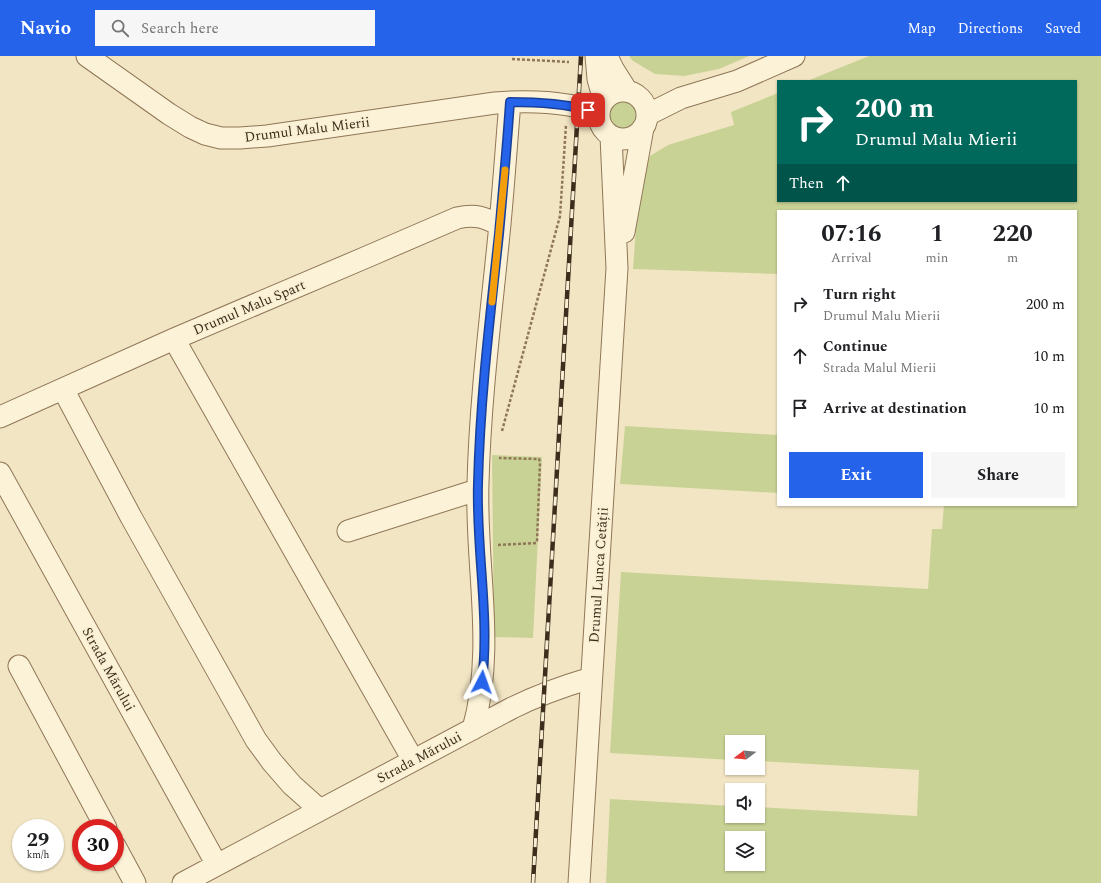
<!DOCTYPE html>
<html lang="en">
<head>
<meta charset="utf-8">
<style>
  body { margin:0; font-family:Spectral,serif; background:#f6f6f6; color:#202124; height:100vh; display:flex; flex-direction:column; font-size:15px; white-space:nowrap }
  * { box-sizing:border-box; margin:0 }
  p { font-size:13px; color:#757577 }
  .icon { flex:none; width:22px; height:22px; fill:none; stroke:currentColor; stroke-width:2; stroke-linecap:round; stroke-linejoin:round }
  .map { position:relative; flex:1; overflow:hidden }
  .drawer { position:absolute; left:777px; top:154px; width:300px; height:296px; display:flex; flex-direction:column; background:#fff; border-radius:0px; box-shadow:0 1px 3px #0004 }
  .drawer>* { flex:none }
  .guide { position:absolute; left:777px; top:24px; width:300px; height:122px; border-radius:0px; box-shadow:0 1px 3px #0004; background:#00695c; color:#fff; overflow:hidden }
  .needle { width:26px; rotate:254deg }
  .tools { position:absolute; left:725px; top:679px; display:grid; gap:8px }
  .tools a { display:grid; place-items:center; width:40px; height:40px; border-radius:0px; background:#fff; box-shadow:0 1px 3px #0004; font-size:20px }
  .speed { position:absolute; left:12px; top:763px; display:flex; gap:8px; font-size:20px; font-weight:700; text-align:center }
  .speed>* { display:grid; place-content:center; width:52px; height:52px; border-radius:50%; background:#fff; box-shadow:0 1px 3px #0004; line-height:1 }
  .speed small { font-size:10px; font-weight:400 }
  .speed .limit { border:6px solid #d22; background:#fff; color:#111 }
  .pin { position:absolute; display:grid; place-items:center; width:34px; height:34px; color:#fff; margin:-17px; border-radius:8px; box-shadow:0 2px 6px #0006 }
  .me { position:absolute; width:44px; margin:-22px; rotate:4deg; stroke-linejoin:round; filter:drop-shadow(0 0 3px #0008) }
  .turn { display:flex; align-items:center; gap:14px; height:84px; padding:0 12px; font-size:18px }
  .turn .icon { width:52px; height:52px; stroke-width:2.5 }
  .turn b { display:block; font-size:28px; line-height:34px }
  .then { display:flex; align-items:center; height:38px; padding:0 12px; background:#0003; gap:8px; font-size:15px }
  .eta { display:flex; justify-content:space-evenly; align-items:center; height:68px; text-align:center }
  .eta b { font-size:24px; font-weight:700; line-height:28px }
  .button { display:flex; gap:8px; margin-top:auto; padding:8px 12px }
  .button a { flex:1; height:46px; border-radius:0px; background:#2563eb; color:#fff; font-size:16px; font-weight:700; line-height:46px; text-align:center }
  .button a+a { background:#f6f6f6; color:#202124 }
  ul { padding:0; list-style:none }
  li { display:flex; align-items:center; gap:12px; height:52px; padding:0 12px }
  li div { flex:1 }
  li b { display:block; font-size:15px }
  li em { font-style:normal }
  header { display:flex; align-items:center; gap:24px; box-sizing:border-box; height:56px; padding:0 20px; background:#2563eb; color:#fff }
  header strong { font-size:19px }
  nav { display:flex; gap:22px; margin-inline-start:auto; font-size:14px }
  .search { width:280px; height:36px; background:#f6f6f6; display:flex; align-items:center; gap:10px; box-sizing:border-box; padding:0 14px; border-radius:0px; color:#757577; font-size:15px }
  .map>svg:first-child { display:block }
</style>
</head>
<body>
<header>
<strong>Navio</strong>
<div class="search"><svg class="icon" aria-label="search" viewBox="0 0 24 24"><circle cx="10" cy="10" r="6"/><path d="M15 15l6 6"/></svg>Search here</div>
<nav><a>Map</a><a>Directions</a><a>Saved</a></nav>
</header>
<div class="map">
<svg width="1101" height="827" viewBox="0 0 1101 827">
  <rect width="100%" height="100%" fill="#f2e5c3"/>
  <path fill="#c9d295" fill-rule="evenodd" d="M629,0H749L719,13L684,20L655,18L633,5Z
    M869,0H1101V827H606L610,743L732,750V760H758V751L917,760L919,714L758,705V686H732V704L610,697L621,516L928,533L932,473H942L944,449H1076V155H778V218L633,213L637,158L643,123L650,100L668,89L734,69L731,56L778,37V145H1076V25H807ZM732,782H758V808H732Z
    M609 58a14 14 0 1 1 28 0a14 14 0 1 1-28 0Z
    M625,370L778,379V437L620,428Z
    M492,399L542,401L533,582L494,581Z"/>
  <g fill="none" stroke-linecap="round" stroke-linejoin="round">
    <defs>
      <path id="minor" d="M87,0L169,58L190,71L205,78L221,82H240L267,80L495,47C519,45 544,45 568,49C578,51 589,54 599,56
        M596,0L598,23L604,44
        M607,0L613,13L627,35
        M599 59a24 24 0 1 1 48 0a24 24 0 1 1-48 0Z
        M647,59L681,42L737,25L794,0
        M624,176L643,72
        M174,283L413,704
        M63,333L131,461L256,684L272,706L292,729L320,754
        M0,361L174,283L369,200L457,162C476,158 483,161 500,169
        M0,417L217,809
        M348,475L477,434
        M19,610L106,772
        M473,673C496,592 475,509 478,427C480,347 490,267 498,188C503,141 506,93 510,46
        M115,790L135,827
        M183,827L512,652C538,639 564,630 591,622
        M579,827L617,212L611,80"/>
    </defs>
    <use href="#minor" stroke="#8f7657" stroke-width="23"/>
    <path stroke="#8f7657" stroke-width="2.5" stroke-dasharray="3 2" stroke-linecap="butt" d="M512,3L569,6
      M502,375L560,160L566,69
      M498,489L536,487L537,485L540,406L539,403H537L499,402"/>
    <use href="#minor" stroke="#fcf2d7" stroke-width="21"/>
    <defs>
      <path id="rail" d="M533,827L581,0"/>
    </defs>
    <use href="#rail" stroke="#3d2d1d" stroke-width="4.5"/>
    <use href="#rail" stroke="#f9efd3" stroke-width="3" stroke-dasharray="9" stroke-linecap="butt"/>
  </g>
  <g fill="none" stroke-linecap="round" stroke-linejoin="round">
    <defs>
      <path id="route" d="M482,626C490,560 476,494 478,428C480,344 490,261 499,178C503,134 507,90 510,46C536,46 562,47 588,54"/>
    </defs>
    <use href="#route" stroke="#184099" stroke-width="10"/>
    <use href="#route" stroke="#2563eb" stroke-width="7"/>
    <path stroke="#f59e0b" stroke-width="7" d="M492,246L505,114"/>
  </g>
  <g text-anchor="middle" stroke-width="3.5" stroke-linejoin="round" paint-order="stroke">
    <g font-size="14" fill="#3d2d1d" stroke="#f9efd3">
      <text transform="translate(307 73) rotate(-7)" y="5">Drumul Malu Mierii</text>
      <text transform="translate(249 251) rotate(-23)" y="5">Drumul Malu Spart</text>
      <text transform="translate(598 519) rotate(-86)" y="5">Drumul Lunca Cetății</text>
      <text transform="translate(109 613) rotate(61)" y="5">Strada Mărului</text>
      <text transform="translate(419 701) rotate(-28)" y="5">Strada Mărului</text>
    </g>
  </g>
</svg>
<div class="tools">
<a><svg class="needle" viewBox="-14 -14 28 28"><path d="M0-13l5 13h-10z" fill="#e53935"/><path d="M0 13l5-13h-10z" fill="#757577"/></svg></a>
<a><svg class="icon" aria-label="sound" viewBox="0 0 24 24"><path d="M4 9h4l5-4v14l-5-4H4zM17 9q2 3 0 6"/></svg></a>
<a><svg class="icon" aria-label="layers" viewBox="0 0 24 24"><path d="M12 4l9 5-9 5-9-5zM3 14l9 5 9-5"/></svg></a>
</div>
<div class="speed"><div>29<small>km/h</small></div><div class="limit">30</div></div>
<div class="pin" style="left:588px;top:54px;background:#d93025"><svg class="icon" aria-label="arrive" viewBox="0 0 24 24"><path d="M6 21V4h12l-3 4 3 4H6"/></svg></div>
<svg class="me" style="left:482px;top:626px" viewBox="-20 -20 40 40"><path d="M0-17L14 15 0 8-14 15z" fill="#2563eb" stroke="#fff" stroke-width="4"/></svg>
<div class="guide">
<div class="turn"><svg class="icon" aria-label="right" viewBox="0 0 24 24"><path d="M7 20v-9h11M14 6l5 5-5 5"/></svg><div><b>200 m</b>Drumul Malu Mierii</div></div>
<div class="then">Then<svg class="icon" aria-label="ahead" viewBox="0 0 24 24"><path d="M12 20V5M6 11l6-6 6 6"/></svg></div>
</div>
<section class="drawer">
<div class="eta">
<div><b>07:16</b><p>Arrival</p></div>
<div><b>1</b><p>min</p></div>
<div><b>220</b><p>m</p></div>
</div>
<ul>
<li><svg class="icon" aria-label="right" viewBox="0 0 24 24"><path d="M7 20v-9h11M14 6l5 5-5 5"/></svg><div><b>Turn right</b><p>Drumul Malu Mierii</p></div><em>200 m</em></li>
<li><svg class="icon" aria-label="ahead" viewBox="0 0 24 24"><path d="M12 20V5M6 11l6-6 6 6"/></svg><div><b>Continue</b><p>Strada Malul Mierii</p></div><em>10 m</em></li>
<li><svg class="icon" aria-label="arrive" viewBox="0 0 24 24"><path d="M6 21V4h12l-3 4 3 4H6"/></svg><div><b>Arrive at destination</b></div><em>10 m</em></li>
</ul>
<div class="button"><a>Exit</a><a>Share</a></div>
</section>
</div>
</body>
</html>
